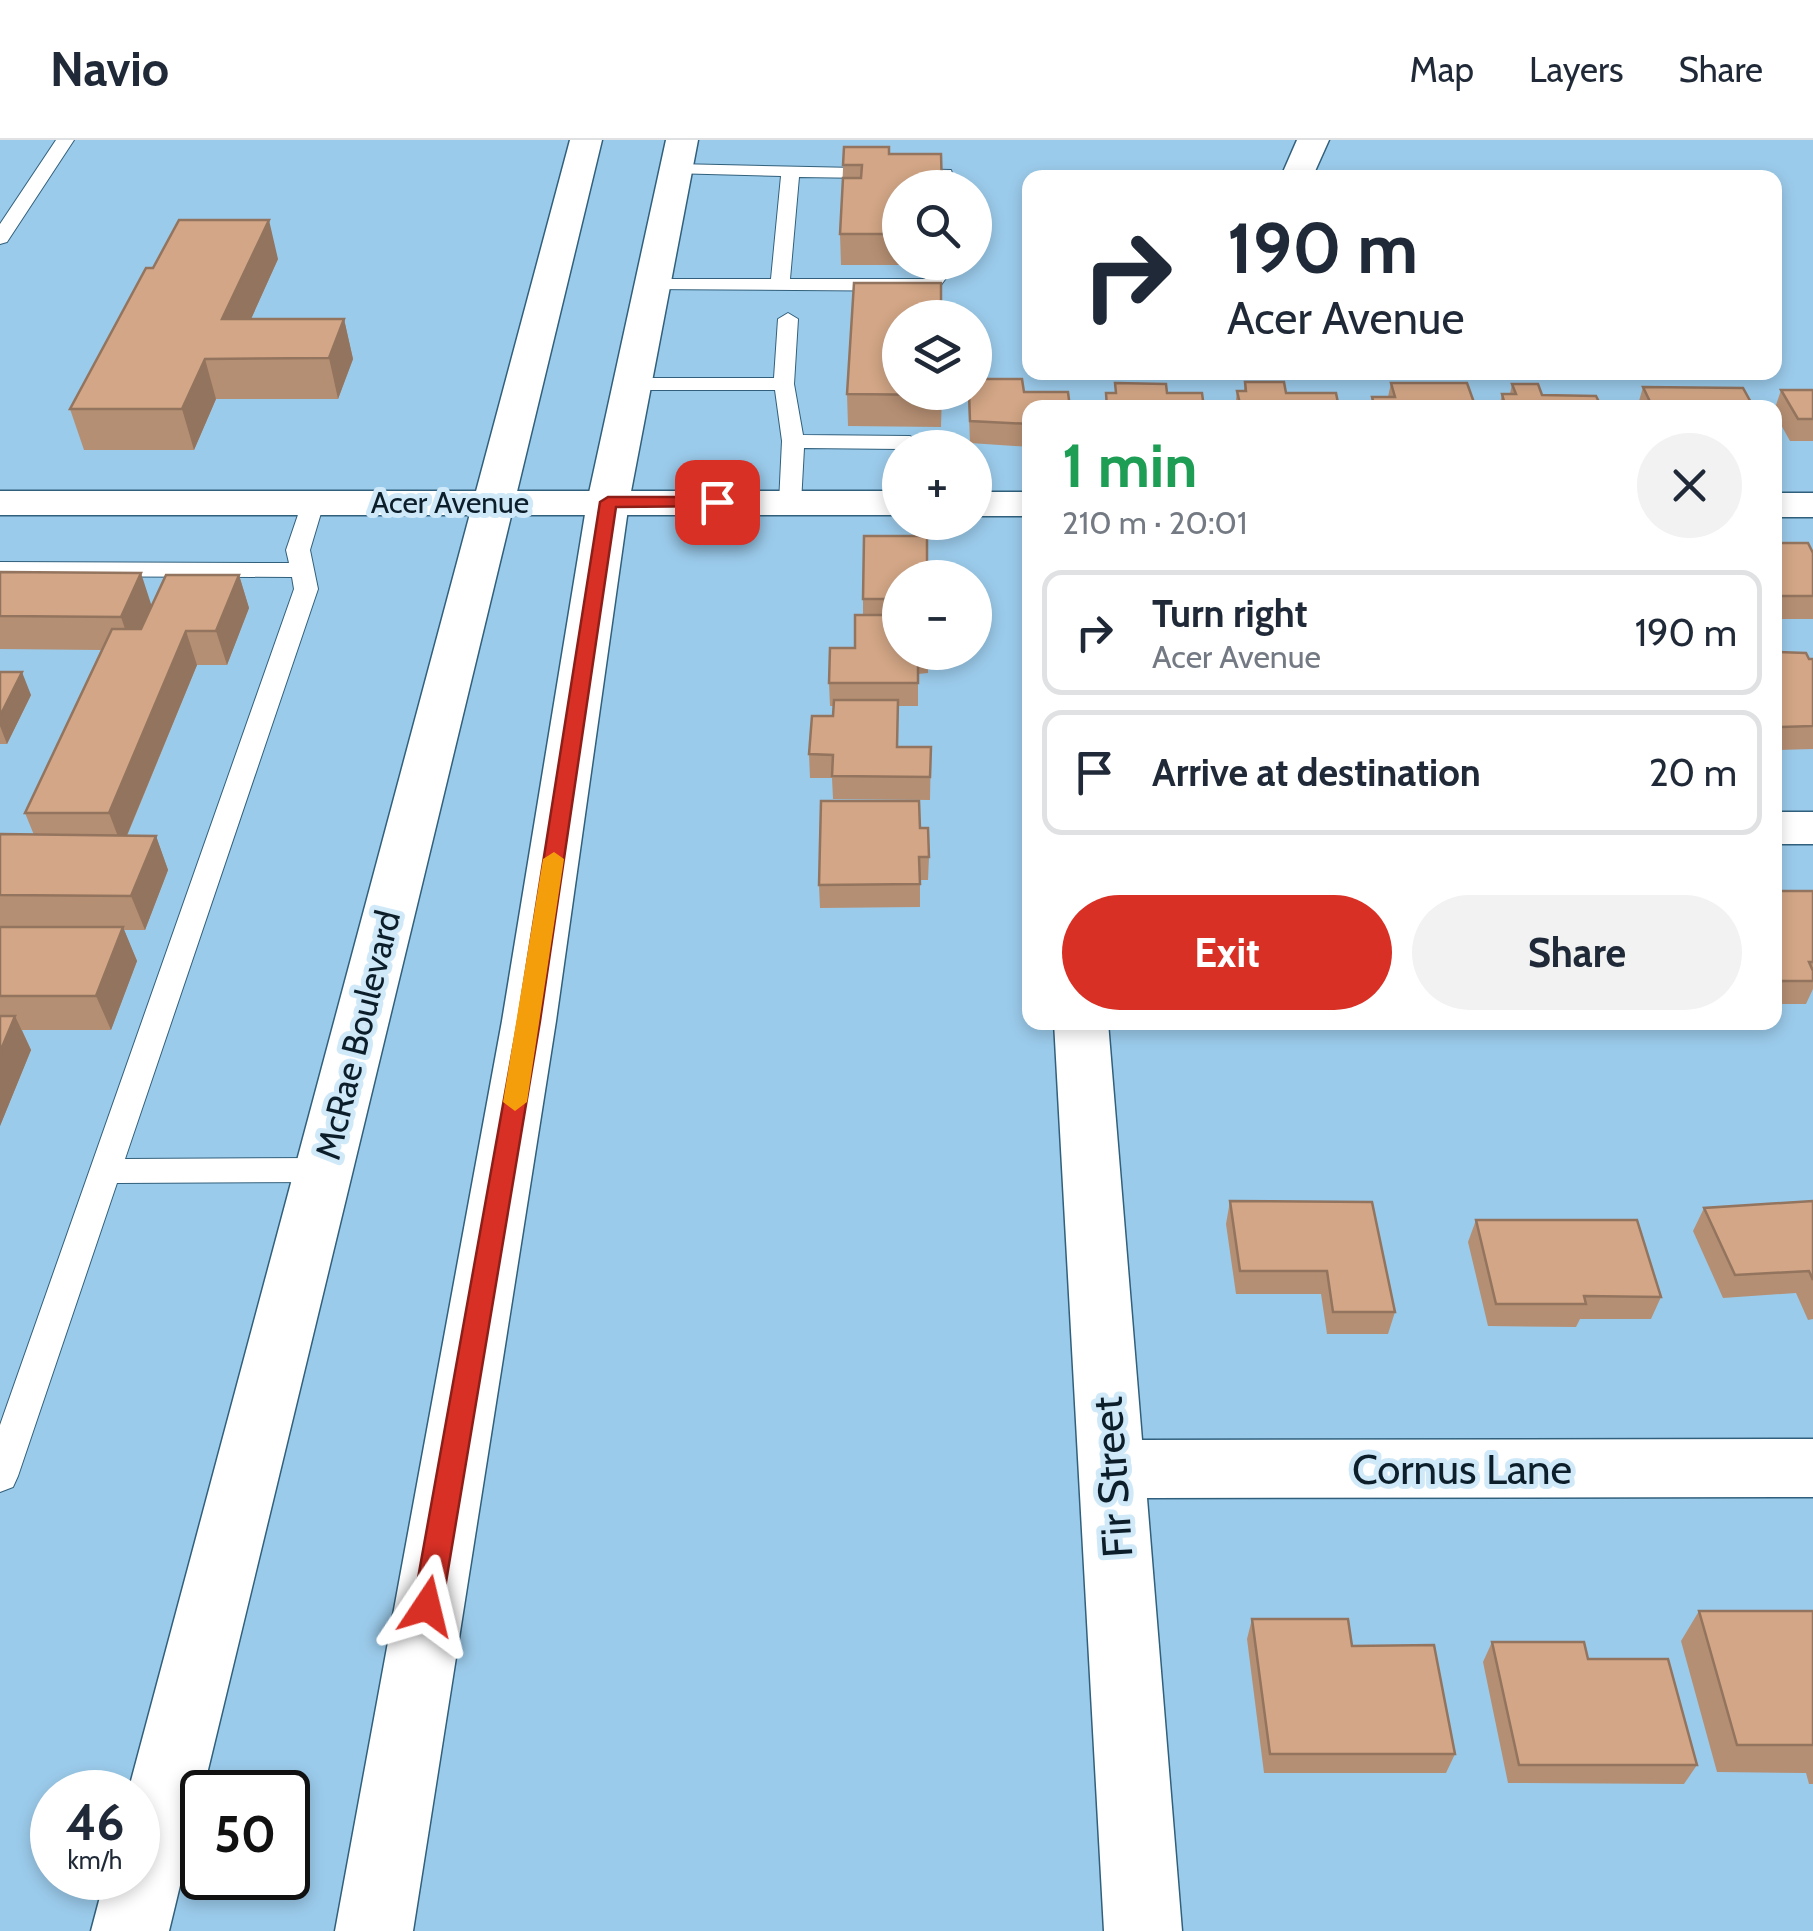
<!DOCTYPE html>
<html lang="en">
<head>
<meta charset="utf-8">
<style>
  body { margin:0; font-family:Cabin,sans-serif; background:#f2f2f3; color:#1f2937; height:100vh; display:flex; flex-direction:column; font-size:38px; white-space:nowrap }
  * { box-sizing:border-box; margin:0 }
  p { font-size:32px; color:#747a83 }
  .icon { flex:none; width:55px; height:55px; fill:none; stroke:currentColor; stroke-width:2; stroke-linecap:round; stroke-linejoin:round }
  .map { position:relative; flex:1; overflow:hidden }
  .details { position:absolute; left:1022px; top:260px; width:760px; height:630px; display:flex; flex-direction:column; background:#fff; border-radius:20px; box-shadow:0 5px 15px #0003 }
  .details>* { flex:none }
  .guide { position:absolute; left:1022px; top:30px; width:760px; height:210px; border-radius:20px; box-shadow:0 5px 15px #0003; background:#fff; color:#1f2937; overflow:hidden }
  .buttons { position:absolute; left:882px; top:30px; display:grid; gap:20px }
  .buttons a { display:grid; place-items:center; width:110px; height:110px; border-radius:50%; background:#fff; box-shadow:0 5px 15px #0003; font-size:50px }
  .speed { position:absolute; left:30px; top:1630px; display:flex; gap:20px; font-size:50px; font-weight:700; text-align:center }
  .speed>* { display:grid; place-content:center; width:130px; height:130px; border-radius:50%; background:#fff; box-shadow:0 5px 15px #0003; line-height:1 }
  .speed small { font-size:25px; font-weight:400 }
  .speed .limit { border:5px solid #111; border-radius:15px; background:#fff; color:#111 }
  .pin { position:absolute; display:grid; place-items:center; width:85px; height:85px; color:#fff; margin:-42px; border-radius:20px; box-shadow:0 5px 15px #0006 }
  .me { position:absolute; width:110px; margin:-55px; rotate:10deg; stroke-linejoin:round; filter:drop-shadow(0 0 8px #0008) }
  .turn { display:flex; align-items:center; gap:35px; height:210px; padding:0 40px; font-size:45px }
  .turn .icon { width:130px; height:130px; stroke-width:2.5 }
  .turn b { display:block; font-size:70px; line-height:85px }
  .round { display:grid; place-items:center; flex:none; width:105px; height:105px; border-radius:52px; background:#f2f2f3 }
  .summary { display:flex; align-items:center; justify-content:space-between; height:170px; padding:0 40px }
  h1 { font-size:60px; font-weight:700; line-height:75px; color:#1e9e55 }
  .action { display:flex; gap:20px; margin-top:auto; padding:20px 40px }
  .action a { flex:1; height:115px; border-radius:60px; background:#d93025; color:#fff; font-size:40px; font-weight:700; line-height:115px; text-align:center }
  .action a+a { background:#f2f2f3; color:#1f2937 }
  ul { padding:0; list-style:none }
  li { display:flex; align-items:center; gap:30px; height:125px; margin:0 20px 15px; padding:0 20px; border:5px solid #e0e1e3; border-radius:20px }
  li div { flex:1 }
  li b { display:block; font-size:38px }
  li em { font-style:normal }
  header { display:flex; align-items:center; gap:60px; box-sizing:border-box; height:140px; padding:0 50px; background:#fff; border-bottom:2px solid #e0e1e3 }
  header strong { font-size:48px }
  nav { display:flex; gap:55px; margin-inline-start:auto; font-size:35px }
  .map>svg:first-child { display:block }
</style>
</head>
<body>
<header>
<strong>Navio</strong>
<nav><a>Map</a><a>Layers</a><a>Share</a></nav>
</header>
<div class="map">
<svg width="1813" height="1791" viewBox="0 0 1813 1791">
  <rect width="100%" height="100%" fill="#9bcbeb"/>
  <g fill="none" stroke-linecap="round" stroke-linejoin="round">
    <defs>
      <path id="service" d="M56,0H74L7,102L0,104V84Z
        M676,24L951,30L957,48H939L937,39L799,37L790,139H925L939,122H958L938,149L931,151L645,149L642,145L652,139H771L781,36L670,33V25Z
        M788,173L798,179L794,244L803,295L910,296L921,303L900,309L804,308L801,363L790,370L779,363L782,301L775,250H632L622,244L632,238H774L778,179Z
        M313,356L324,363L310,410L318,449L125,1019L324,1018L335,1021L340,1030L335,1039L324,1042L117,1043L18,1336L13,1347L0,1352V1285L294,449L292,437L0,436V422L289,423L286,410L302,363Z"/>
      <path id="minor" d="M1297,0H1329L1312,38H1286L1283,32Z
        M1775,672H1813V704H1775Z
        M1054,882H1108L1142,1300L1813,1299V1357L1147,1358L1182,1791H1104Z"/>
      <path id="tertiary" d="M0,351H900V375H0Z
        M975,352H1030V376H975Z
        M1775,353H1813V377H1775Z"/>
      <path id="secondary" d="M570,0H602L169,1791H91L105,1738H138V1652H128Z
        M666,0H698L629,362L556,881L413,1791H335L502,881L587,362Z"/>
    </defs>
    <use href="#service" stroke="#31607c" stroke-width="2"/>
    <use href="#minor" stroke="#31607c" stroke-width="3"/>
    <use href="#tertiary" stroke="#31607c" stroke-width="3"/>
    <use href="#secondary" stroke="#31607c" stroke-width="3"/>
    <use href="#service" fill="#fff" fill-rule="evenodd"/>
    <use href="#minor" fill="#fff" fill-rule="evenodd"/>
    <use href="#tertiary" fill="#fff" fill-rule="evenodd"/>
    <use href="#secondary" fill="#fff" fill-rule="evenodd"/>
  </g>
  <path fill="#b58f73" d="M844,7L889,14L900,48V122H928V125H841L840,94Z
    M278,119L251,179H344L353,219L338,259H216L194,310H84L70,269Z
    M1245,242L1286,253L1339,268H1235L1237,251H1244Z
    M1391,243L1476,268H1370L1372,257H1388Z
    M1512,244L1542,255L1602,268H1499L1502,254H1510Z
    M1643,247L1754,268H1637Z
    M1781,250H1813V301H1790L1775,274V268Z
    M942,252L941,287L848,286L847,254Z
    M968,252H1024L1030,268V307L970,303Z
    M1775,403L1813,413V479H1775Z
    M0,432L152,466L239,435L249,468L227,525H197L127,696H156L168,730L145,790H124L137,821L111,890H22L31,910L0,986V694L34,695L25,673L101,510L0,509Z
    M900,438V512H928V533L918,534V566H898V607H931L930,660L833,659L832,638H810L809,614L833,576L834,566H830L829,543L855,508L863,475V459Z
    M1775,512L1813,519V609L1775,610Z
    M0,532L31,555L7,604H0Z
    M920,688L929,717L928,740H920V767L820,768L819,745Z
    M1775,751H1813V849L1806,864H1775Z
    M1230,1061L1395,1172L1388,1194H1327L1321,1154H1236L1226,1084Z
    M1813,1061V1179L1808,1180L1796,1153L1723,1158L1693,1091L1704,1068Z
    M1476,1080L1661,1157L1651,1179H1580L1576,1187L1488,1186L1468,1102Z
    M1699,1471H1813V1644H1809L1806,1633L1717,1632L1681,1501Z
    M1252,1479L1352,1506L1455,1614L1446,1633H1264L1247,1499Z
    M1492,1502L1588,1519L1697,1625L1684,1644L1508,1643L1483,1522Z"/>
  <path fill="#93745e" d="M269,80L278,119L233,219L222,179Z
    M344,179L353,219L338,259L329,218Z
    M205,219L216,259L194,310L182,269Z
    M141,433L152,467L132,510L121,477Z
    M239,435L249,468L227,525L216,491Z
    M186,491L197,525L122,707L109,673Z
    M22,532L31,555L7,604L0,586V576Z
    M156,696L168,730L145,790L131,756Z
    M123,787L137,821L111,890L96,856Z
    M15,876L31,910L0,986V912Z"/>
  <path fill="#d2a686" stroke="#93745e" stroke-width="2.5" d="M844,7H889V14H941L942,48H900V94H840L843,38H861L862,25H843Z
    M179,80H269L222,179H344L329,218L205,219L182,269H70L146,128H153Z
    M854,143H941V178H900V252H942V255L847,254Z
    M975,239H1022L1024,252H1068L1070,268H1030V284L970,281L969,252H975Z
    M1245,242H1284L1286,253H1336L1339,268H1241L1237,251H1246Z
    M1115,243L1166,244L1167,253H1202L1204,268H1107L1106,253H1116Z
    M1391,243H1467L1476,268H1375L1372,257H1395Z
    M1512,244H1538L1542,255L1596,256L1602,268H1506L1502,254H1516Z
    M1643,247L1743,248L1754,268H1653Z
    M1781,250H1813V279H1798Z
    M864,396H927V438H900V459H863Z
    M1775,403H1808L1813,413V456H1775Z
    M0,432L141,433L121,477L0,476Z
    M166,435H239L216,491H186L109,673H25L112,489H141Z
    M855,475H900V512H918V543H829L830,508H855Z
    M1775,512L1806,513L1809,519H1813V586L1781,587L1775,575Z
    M0,532H22L0,576Z
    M834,560H898L897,607H931L930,637L832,636L833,615L809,614L812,576H833Z
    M821,661H919L920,688H928L929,717H919L920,744L819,745Z
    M0,694L156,696L131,756L0,755Z
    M1775,751H1813V822H1809L1813,831V841H1775Z
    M0,787H123L96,856H0Z
    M0,876H15L0,912Z
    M1230,1061L1372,1062L1395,1172H1333L1327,1131H1240Z
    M1813,1061V1140L1809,1131L1735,1135L1704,1068Z
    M1476,1080H1637L1661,1157L1584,1156L1586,1164H1496Z
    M1699,1471H1813V1605H1737Z
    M1252,1479H1348L1352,1506L1434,1505L1455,1614H1270Z
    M1492,1502H1584L1588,1519H1668L1697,1625H1519Z"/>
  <path fill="#d93025" stroke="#8d1f18" stroke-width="2.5" d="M717,357L726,362L723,366L616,367L540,881L442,1466L437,1476L427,1480L417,1476L413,1466L518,881L600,362L608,357Z"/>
  <path fill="#f59e0b" d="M554,712L564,719L527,962L515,971L503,962L543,719Z"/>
  <g text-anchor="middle" stroke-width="10" stroke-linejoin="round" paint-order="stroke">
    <g font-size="30" fill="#0b1e2a" stroke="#d0e9f9">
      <text x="450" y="373">Acer Avenue</text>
    </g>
    <g font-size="35" fill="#0b1e2a" stroke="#d0e9f9">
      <text transform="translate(358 895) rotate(-76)" y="12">McRae Boulevard</text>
    </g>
    <g font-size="42" fill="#0b1e2a" stroke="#d0e9f9">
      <text x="1462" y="1344">Cornus Lane</text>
      <text transform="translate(1112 1337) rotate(-94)" y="15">Fir Street</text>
    </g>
  </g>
</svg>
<div class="buttons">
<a><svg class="icon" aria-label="search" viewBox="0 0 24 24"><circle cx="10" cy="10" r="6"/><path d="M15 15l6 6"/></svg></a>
<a><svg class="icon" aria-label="layers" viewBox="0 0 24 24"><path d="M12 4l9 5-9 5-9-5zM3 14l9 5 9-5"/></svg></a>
<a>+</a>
<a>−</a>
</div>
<div class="speed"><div>46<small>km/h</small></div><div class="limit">50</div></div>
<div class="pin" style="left:717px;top:362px;background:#d93025"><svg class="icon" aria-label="arrive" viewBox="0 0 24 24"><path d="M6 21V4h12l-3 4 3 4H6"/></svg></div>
<svg class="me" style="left:427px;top:1466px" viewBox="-20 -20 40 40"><path d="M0-17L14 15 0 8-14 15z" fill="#d93025" stroke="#fff" stroke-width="4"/></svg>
<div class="guide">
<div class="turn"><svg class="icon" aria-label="right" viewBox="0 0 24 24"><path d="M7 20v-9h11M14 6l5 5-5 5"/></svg><div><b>190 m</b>Acer Avenue</div></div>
</div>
<section class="details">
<div class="summary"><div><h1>1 min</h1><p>210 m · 20:01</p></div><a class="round"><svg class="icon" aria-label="close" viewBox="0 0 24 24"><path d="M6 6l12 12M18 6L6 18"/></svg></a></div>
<ul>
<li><svg class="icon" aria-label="right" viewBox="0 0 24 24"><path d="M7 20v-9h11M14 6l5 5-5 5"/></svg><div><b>Turn right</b><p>Acer Avenue</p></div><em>190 m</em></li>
<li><svg class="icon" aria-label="arrive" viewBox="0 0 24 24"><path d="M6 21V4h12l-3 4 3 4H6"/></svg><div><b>Arrive at destination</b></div><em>20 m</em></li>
</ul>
<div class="action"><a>Exit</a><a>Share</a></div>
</section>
</div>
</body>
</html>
